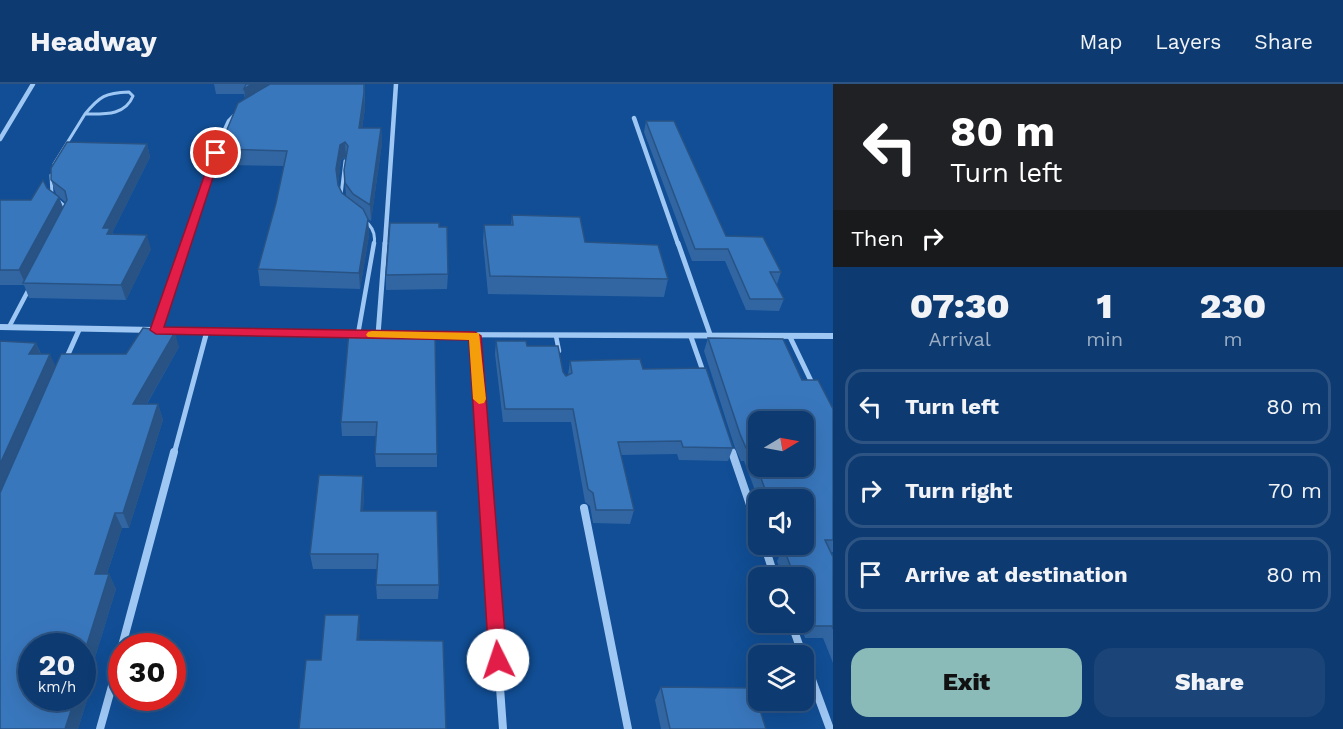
<!DOCTYPE html>
<html lang="en">
<head>
<meta charset="utf-8">
<style>
  body { margin:0; font-family:"Work Sans",sans-serif; background:#1b4578; color:#f1f3f6; height:100vh; display:flex; flex-direction:column; font-size:22px; white-space:nowrap }
  * { box-sizing:border-box; margin:0 }
  p { font-size:20px; color:#9aadc3 }
  .icon { flex:none; width:33px; height:33px; fill:none; stroke:currentColor; stroke-width:2; stroke-linecap:round; stroke-linejoin:round }
  .map { position:relative; flex:1; overflow:hidden }
  .panel { display:flex; flex-direction:column; background:#0d3a70; width:510px }
  .panel>* { flex:none }
  .banner { background:#202124; color:#fff; overflow:hidden }
  .needle { width:39px; rotate:80deg }
  .buttons { position:absolute; left:748px; top:327px; display:grid; gap:12px }
  .buttons a { display:grid; place-items:center; width:66px; height:66px; border-radius:12px; background:#0d3a70; box-shadow:0 6px 24px #0002,0 0 0 2px #2d5483; font-size:30px }
  .speed { position:absolute; left:18px; top:549px; display:flex; gap:12px; font-size:30px; font-weight:700; text-align:center }
  .speed>* { display:grid; place-content:center; width:78px; height:78px; border-radius:50%; background:#0d3a70; box-shadow:0 6px 24px #0002,0 0 0 2px #2d5483; line-height:1 }
  .speed small { font-size:15px; font-weight:400 }
  .speed .limit { border:9px solid #d22; background:#fff; color:#111 }
  .pin { position:absolute; display:grid; place-items:center; width:51px; height:51px; color:#fff; margin:-26px; border:3px solid #fff; border-radius:50%; box-shadow:0 2px 6px #0007 }
  .me { position:absolute; width:66px; margin:-33px; rotate:356deg; stroke-linejoin:round; filter:drop-shadow(0 0 4px #0008) }
  .turn { display:flex; align-items:center; gap:21px; height:126px; padding:0 18px; font-size:27px }
  .turn .icon { width:78px; height:78px; stroke-width:2.5 }
  .turn b { display:block; font-size:42px; line-height:51px }
  .then { display:flex; align-items:center; height:57px; padding:0 18px; background:#0003; gap:12px; font-size:22px }
  .eta { display:flex; justify-content:space-evenly; align-items:center; height:102px; text-align:center }
  .eta b { font-size:36px; font-weight:800; line-height:42px }
  .action { display:flex; gap:12px; margin-top:auto; padding:12px 18px }
  .action a { flex:1; height:69px; border-radius:18px; background:#8bbbb9; color:#111; font-size:24px; font-weight:800; line-height:69px; text-align:center }
  .action a+a { background:#1b4578; color:#f1f3f6 }
  ul { padding:0; list-style:none }
  li { display:flex; align-items:center; gap:18px; height:75px; margin:0 12px 9px; padding:0 6px; border:3px solid #2d5483; border-radius:18px }
  li div { flex:1 }
  li b { display:block; font-size:22px }
  li em { font-style:normal }
  header { display:flex; align-items:center; gap:36px; box-sizing:border-box; height:84px; padding:0 30px; background:#0d3a70; border-bottom:2px solid #2d5483 }
  header strong { font-size:28px }
  nav { display:flex; gap:33px; margin-inline-start:auto; font-size:21px }
  main { display:flex; flex:1; min-height:0 }
  .map>svg:first-child { display:block }
</style>
</head>
<body>
<header>
<strong>Headway</strong>
<nav><a>Map</a><a>Layers</a><a>Share</a></nav>
</header>
<main>
<div class="map">
<svg width="833" height="645" viewBox="0 0 833 645">
  <rect width="100%" height="100%" fill="#114e95"/>
  <g fill="none" stroke-linecap="round" stroke-linejoin="round">
    <path stroke="#9fc7f3" stroke-width="3" d="M129,8L133,12C125,32 104,30 85,30C100,12 105,9 129,8Z
      M54,80L85,30
      M51,91L52,111L68,125
      M341,111L345,77
      M364,136C372,142 376,150 374,160"/>
    <path stroke="#9fc7f3" stroke-width="4.5" d="M9,243L29,205
      M358,250L374,159
      M556,252L559,267"/>
    <path stroke="#9fc7f3" stroke-width="4.5" d="M634,34L678,160
      M0,55L33,0
      M185,160L222,52L229,37L237,29
      M385,160L396,0"/>
    <path stroke="#9fc7f3" stroke-width="5" d="M678,159L711,253
      M156,246L186,159
      M378,251L385,159
      M475,252L483,370
      M691,253L704,290
      M790,253L813,301
      M66,275L79,246
      M729,361L732,370
      M174,370L207,247"/>
    <path stroke="#9fc7f3" stroke-width="8" d="M483,368L503,645
      M732,368L759,447
      M584,424L628,645
      M764,460L775,494
      M791,538L803,572
      M122,562L174,368
      M804,574L830,645
      M100,645L122,566"/>
    <path fill="#9fc7f3" fill-rule="evenodd" d="M0,240L362,247L367,250L362,253L0,246Z
      M422,248L833,249V255L419,253L417,251Z"/>
  </g>
  <path fill="#3166a3" fill-rule="evenodd" d="M214,0H365V24L362,44H381L382,59L371,137L368,135L369,151L360,205L260,202L258,185L276,119L284,82L222,81L219,65L245,15L244,10H216ZM346,74L344,86L346,112L342,109L338,99L341,76Z
    M646,37L726,152L781,188L777,200H776L784,215L779,227L746,226L725,177H692L644,48Z
    M147,60L150,73L112,149L151,165L126,216L29,214L24,201H0V116H31L59,113L63,123L65,118L56,110L51,96Z
    M512,131L585,158L668,195L664,213L488,210L483,158L484,141H511Z
    M439,143L448,190L447,205L386,206V191Z
    M376,250L437,370V383H376L375,370L376,352H342L341,338Z
    M708,254L802,296L833,325V468H831L833,473V579L823,554H805L800,538H804V494H783L777,477L779,473L775,460H804V416H759V417L744,377H741L735,364L704,267Z
    M496,257L527,262L566,292L568,291L570,277L643,285L733,364L728,377L679,376L677,370L621,371L634,426L630,440L593,439L590,422L585,418L571,338H503L495,270Z
    M36,259L41,270L56,283L126,270L179,263L147,320H158L163,336L129,444H122L107,490H109L116,505L93,580L96,587L78,645H0Z
    M364,407L363,427L439,501L438,515H377L376,501L377,485H313L310,470Z
    M661,603L766,645H661L655,616Z"/>
  <path fill="#285384" d="M252,0H276L246,20L244,5Z
    M364,0L365,24L360,59L359,44Z
    M381,44L382,59L371,137L370,121Z
    M345,58L346,73L341,76L338,101L336,85L340,61Z
    M147,60L150,73L112,149L115,158L103,144Z
    M59,113L64,128L25,199L19,186Z
    M368,135L369,151L360,205L359,189Z
    M147,151L151,165L126,216L121,201Z
    M175,248L179,263L138,335L133,320Z
    M36,259L42,274L29,270Z
    M50,270L57,285L0,414V380Z
    M158,320L163,336L129,444L123,429Z
    M363,392L364,407L362,442L361,427Z
    M115,429L122,444L102,505L95,490Z
    M109,490L116,505L93,580L96,587L78,645H65L75,614H82L83,573Z
    M359,531L360,545L358,570L357,556Z"/>
  <path fill="#3977bd" stroke="#285384" stroke-width="1.5" fill-rule="evenodd" d="M246,0H252L244,5Z
    M270,0H364V9L359,44H381L370,121L353,110L345,99L344,86L348,62L345,58L340,61L336,85L338,101L342,109L363,125L368,135L359,189L258,185L276,119L287,67L219,65L238,19Z
    M646,37H674L726,152L763,153L781,188H770L784,215H750L728,165H695Z
    M67,58L147,60L103,144H110L107,150L147,151L121,201L23,199L67,116L65,107L51,96V84Z
    M43,96L47,104L59,113L19,186H0V116H31Z
    M512,131L580,133L585,158L658,161L668,195L490,192L484,141H513Z
    M390,139H439V143H447L448,190L386,191Z
    M143,244L175,248L133,320H158L123,429H115L95,490H109L83,573H88L82,591V562H32V614H75L65,645H0V409L61,270H126Z
    M349,247H376L375,250H435L437,370H375L377,338H341Z
    M708,254L783,255L802,296H818L833,325V456H825L833,473V545L832,542H813L804,518V494H795L784,465H788L786,460H804V416H769L750,364H746L740,350ZM759,338H804V382H759Z
    M0,257L36,259L29,270H50L0,380Z
    M496,257H526L527,262H558L563,288L566,292L572,289L570,277L640,275L643,285L706,284L733,364L683,363L681,357L618,358L634,426H596L593,409L588,405L573,325H505Z
    M319,391L363,392L361,427H437L439,501H376L378,470H310Z
    M325,531H359L357,556L443,557L446,645H299L306,576H321Z
    M661,603L753,604L766,645H670Z"/>
  <path fill="#e11d48" stroke="#92132f" stroke-width="1.5" d="M213,67L221,69L164,243L475,248L481,252L507,576L505,581L498,584L492,581L489,576L469,256L156,250L150,246Z"/>
  <path fill="#f59e0b" d="M372,247L479,249L486,315L484,319L479,320L473,315L469,256L368,253L366,251L368,248Z"/>
</svg>
<div class="buttons">
<a><svg class="needle" viewBox="-14 -14 28 28"><path d="M0-13l5 13h-10z" fill="#e53935"/><path d="M0 13l5-13h-10z" fill="#9aadc3"/></svg></a>
<a><svg class="icon" aria-label="sound" viewBox="0 0 24 24"><path d="M4 9h4l5-4v14l-5-4H4zM17 9q2 3 0 6"/></svg></a>
<a><svg class="icon" aria-label="search" viewBox="0 0 24 24"><circle cx="10" cy="10" r="6"/><path d="M15 15l6 6"/></svg></a>
<a><svg class="icon" aria-label="layers" viewBox="0 0 24 24"><path d="M12 4l9 5-9 5-9-5zM3 14l9 5 9-5"/></svg></a>
</div>
<div class="speed"><div>20<small>km/h</small></div><div class="limit">30</div></div>
<div class="pin" style="left:216px;top:69px;background:#d93025"><svg class="icon" aria-label="arrive" viewBox="0 0 24 24"><path d="M6 21V4h12l-3 4 3 4H6"/></svg></div>
<svg class="me" style="left:498px;top:576px" viewBox="-20 -20 40 40"><circle r="19" fill="#fff"/><path d="M0-13L10 11 0 6-10 11z" fill="#e11d48"/></svg>
</div>
<section class="panel">
<div class="banner">
<div class="turn"><svg class="icon" aria-label="left" viewBox="0 0 24 24"><path d="M17 20v-9H6M10 6l-5 5 5 5"/></svg><div><b>80 m</b>Turn left</div></div>
<div class="then">Then<svg class="icon" aria-label="right" viewBox="0 0 24 24"><path d="M7 20v-9h11M14 6l5 5-5 5"/></svg></div>
</div>
<div class="eta">
<div><b>07:30</b><p>Arrival</p></div>
<div><b>1</b><p>min</p></div>
<div><b>230</b><p>m</p></div>
</div>
<ul>
<li><svg class="icon" aria-label="left" viewBox="0 0 24 24"><path d="M17 20v-9H6M10 6l-5 5 5 5"/></svg><div><b>Turn left</b></div><em>80 m</em></li>
<li><svg class="icon" aria-label="right" viewBox="0 0 24 24"><path d="M7 20v-9h11M14 6l5 5-5 5"/></svg><div><b>Turn right</b></div><em>70 m</em></li>
<li><svg class="icon" aria-label="arrive" viewBox="0 0 24 24"><path d="M6 21V4h12l-3 4 3 4H6"/></svg><div><b>Arrive at destination</b></div><em>80 m</em></li>
</ul>
<div class="action"><a>Exit</a><a>Share</a></div>
</section>
</main>
</body>
</html>
